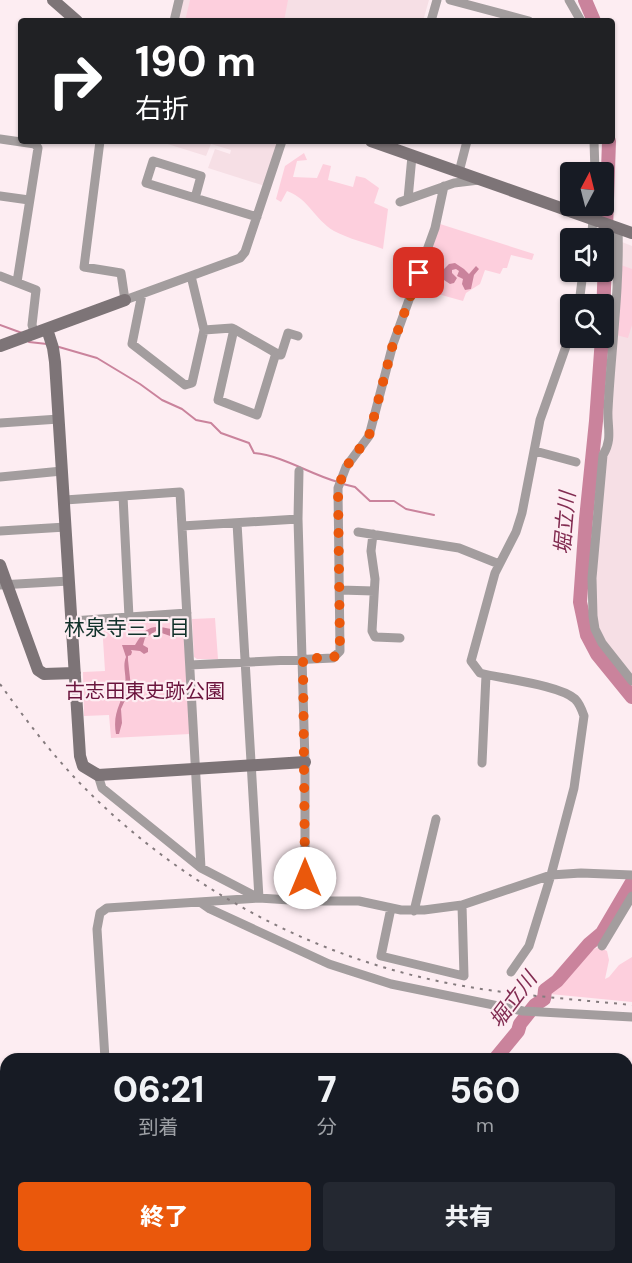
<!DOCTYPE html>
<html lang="ja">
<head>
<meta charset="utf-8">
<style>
  body { margin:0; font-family:"DM Sans","Noto Sans JP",sans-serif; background:#242831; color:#f1f3f6; height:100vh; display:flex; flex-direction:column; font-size:22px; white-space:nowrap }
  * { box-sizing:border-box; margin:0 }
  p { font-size:20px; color:#9ea1a6 }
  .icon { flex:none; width:33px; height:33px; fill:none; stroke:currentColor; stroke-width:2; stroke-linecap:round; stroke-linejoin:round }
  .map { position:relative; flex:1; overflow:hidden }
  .panel { position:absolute; left:0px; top:1053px; width:633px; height:210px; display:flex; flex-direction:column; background:#171b24; border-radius:18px 18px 0 0; box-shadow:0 2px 4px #0004 }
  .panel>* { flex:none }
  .hud { position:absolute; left:18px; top:18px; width:597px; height:126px; border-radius:6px; box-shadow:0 2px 4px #0004; background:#202124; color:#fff; overflow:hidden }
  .needle { width:39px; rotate:7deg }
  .fabs { position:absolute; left:560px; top:162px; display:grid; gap:12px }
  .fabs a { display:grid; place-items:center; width:54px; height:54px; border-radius:6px; background:#171b24; box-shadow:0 2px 4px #0004; font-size:30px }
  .pin { position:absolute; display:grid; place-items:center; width:51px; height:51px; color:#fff; margin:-26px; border-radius:12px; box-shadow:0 3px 9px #0006 }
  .me { position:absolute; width:66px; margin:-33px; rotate:0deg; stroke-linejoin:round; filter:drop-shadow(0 0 4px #0008) }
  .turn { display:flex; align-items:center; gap:21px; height:126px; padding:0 18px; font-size:27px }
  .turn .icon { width:78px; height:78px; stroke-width:2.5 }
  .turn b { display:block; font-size:42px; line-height:51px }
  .eta { display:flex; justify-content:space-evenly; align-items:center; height:102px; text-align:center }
  .eta b { font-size:36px; font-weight:800; line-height:42px }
  .action { display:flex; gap:12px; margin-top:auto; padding:12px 18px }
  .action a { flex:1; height:69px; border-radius:6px; background:#ea580c; color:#fff; font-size:24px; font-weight:800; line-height:69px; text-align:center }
  .action a+a { background:#242831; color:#f1f3f6 }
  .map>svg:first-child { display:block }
</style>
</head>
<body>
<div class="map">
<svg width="632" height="1263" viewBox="0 0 632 1263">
  <rect width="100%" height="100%" fill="#fdedf2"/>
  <path fill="#f6dfe5" d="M182,0H429L423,21H177Z
    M158,141H279L265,186L208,168L215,149L230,154L231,150L211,144L206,156Z
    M622,242L632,246V676L609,650L599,632L594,607Z"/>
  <path fill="#fdcfdd" d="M190,0H288L284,21H185Z
    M304,153L307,160L297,161L293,177L317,178L323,164L331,166L328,180L353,187L356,176L365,178L379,188L374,203L388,209L383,249C367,243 349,239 334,231C314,219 310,200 287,191L281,202L276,199L285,166Z
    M440,224L534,254L532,260L511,255L507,268H503L500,274L485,270L480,284L466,293L463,301L420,289Z
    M621,265L632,269V325L628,338L616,335Z
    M215,618L218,659H197L194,657L192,619Z
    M183,619L190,734L111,738L109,715L84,716L83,672L105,671L102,624Z
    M599,947L607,951L609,960L605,979L609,977L619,965L632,957V1002L550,994C570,981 578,954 599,947Z"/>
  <path fill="#ca839c" d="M455,263L464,269L469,274L476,266L479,269L474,275L471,289L465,290L462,284L463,279L457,276L459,271L456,269L452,270V273L457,278L454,283L450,284L444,280V269L449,264Z
    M176,625L180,629L173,637L156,631L145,638L143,645L148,648V652L144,654L140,651L131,650L132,652L131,655L128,656V660L131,687L121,709L122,723L119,734H116C112,712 122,704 125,685C127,675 122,667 126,657L122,645H135C145,628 150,624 171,629Z"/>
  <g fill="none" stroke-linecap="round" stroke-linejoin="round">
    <path stroke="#ca839c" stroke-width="2" d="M0,325L22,333
      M29,342L47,344
      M59,347L97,358L140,384L162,400L182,409L196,420L211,423L221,433L249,443L254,453C284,456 309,474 338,482
      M343,484L355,487L370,501H394L406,509L434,515"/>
    <path stroke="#ca839c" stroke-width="14" d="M585,0L594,21
      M603,318L609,141
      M602,338L596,421L586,519L580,602L587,635L597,654L632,697
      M495,1059L518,1031L520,1024L535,1005L544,999L545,990L557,981L589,944L602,933L632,882
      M336,1257L337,1263"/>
    <path stroke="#a39d9e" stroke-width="9" d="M450,0L529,21
      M569,0L581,21
      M174,21L179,0
      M431,21L437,0
      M0,139L35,144L38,148L17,282
      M100,141L84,267L121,273L125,300L240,258L245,252L282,141
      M594,141L595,172
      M459,172L467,141
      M0,196L29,200
      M195,198L201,176L153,161L146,183L257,217
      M408,199L412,156
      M400,202L454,183L479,180
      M618,228C620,289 611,350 608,410C607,427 613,439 603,455L592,578L593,616L595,629L602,643L632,681
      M588,238L592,232L594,206
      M0,276L36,290L32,325L35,334
      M191,276L204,330L232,328L234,329L276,353L257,415L218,400L234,329
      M142,294L132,344L185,385L192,383L204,330
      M579,304L583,272
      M275,355H281L288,333L298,336
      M0,423L59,419
      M535,451L576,462
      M299,471L298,519L305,762V901
      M0,477L62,471
      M123,496L129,617
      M65,500L180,492L201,868
      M237,523L259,898
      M182,526L298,519
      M0,531L66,527
      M358,532L459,548L499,564
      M373,534L371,551L375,579L372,631L375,637L400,638
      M0,585L69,581
      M340,590L374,591
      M72,621L187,613
      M190,665L333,658L340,651L338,488L346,467L369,436L393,344L435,228L444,186
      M482,763L486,675
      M98,775L102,788L201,868L257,897
      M200,902L210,909L329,964L391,984L523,1011L632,1017
      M391,908L381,956L464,976L462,905
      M414,911L436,819
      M602,946L632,896
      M511,972L529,946L551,875L574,788L584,716C582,710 580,704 575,699C559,685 503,679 480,673L471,661L495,573L516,532L522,513L540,420L570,335
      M105,1059L97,929L100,913L107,908L259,898L305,901H359L401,910H424L462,905L551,875L581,873L632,875
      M0,1078H6
      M627,1088L632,1089
      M627,1209L632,1210
      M111,1257V1263
      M576,1260L595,1263
      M415,1263L416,1257
      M473,1263L474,1257
      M533,1263V1257"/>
    <path stroke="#7d7477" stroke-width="12" d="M53,0L77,21
      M371,141L632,233
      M47,329L53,348L55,362L80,756L83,766L98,775L305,762
      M0,346L125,300
      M0,565L38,670L44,674L75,673"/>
    <path stroke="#857b7e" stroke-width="2" stroke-dasharray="3 6" stroke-linecap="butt" d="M0,684C23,716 47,748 74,777C166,874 289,946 420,977C490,994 561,998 632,1005"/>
  </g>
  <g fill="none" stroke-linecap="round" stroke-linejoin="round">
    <path stroke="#ea580c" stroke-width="10" stroke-dasharray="0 18" d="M305,878L303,658H333L340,651L338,488L346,467L369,436L393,344L419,273"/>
  </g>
  <g text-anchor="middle" stroke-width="4.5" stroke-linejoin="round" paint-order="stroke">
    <g font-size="20" fill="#69133c" stroke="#fdedf2">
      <text x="145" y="698">古志田東史跡公園</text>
    </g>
    <g font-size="21" font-style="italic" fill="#822c51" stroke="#fdedf2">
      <text transform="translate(565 523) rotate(-85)" y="7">堀立川</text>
      <text transform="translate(513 1000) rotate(-53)" y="7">堀立川</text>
    </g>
    <g font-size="21" fill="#11312a" stroke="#fdedf2">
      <text x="127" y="635">林泉寺三丁目</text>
    </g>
  </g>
</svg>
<div class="fabs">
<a><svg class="needle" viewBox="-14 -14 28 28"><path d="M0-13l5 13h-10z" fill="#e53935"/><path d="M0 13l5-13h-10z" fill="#9ea1a6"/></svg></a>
<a><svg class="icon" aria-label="sound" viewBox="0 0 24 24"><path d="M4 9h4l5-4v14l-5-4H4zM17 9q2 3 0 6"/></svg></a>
<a><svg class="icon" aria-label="search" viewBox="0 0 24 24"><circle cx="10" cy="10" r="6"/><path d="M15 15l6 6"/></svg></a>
</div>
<div class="pin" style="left:419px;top:273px;background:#d93025"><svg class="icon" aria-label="arrive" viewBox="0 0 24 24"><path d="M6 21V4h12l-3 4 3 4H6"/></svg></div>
<svg class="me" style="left:305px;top:878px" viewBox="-20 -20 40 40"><circle r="19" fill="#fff"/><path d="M0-13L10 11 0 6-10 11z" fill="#ea580c"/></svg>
<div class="hud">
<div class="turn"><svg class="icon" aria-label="right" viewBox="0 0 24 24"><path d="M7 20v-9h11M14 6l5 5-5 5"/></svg><div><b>190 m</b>右折</div></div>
</div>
<section class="panel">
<div class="eta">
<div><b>06:21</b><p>到着</p></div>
<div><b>7</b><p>分</p></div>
<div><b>560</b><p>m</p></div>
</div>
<div class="action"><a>終了</a><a>共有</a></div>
</section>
</div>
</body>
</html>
